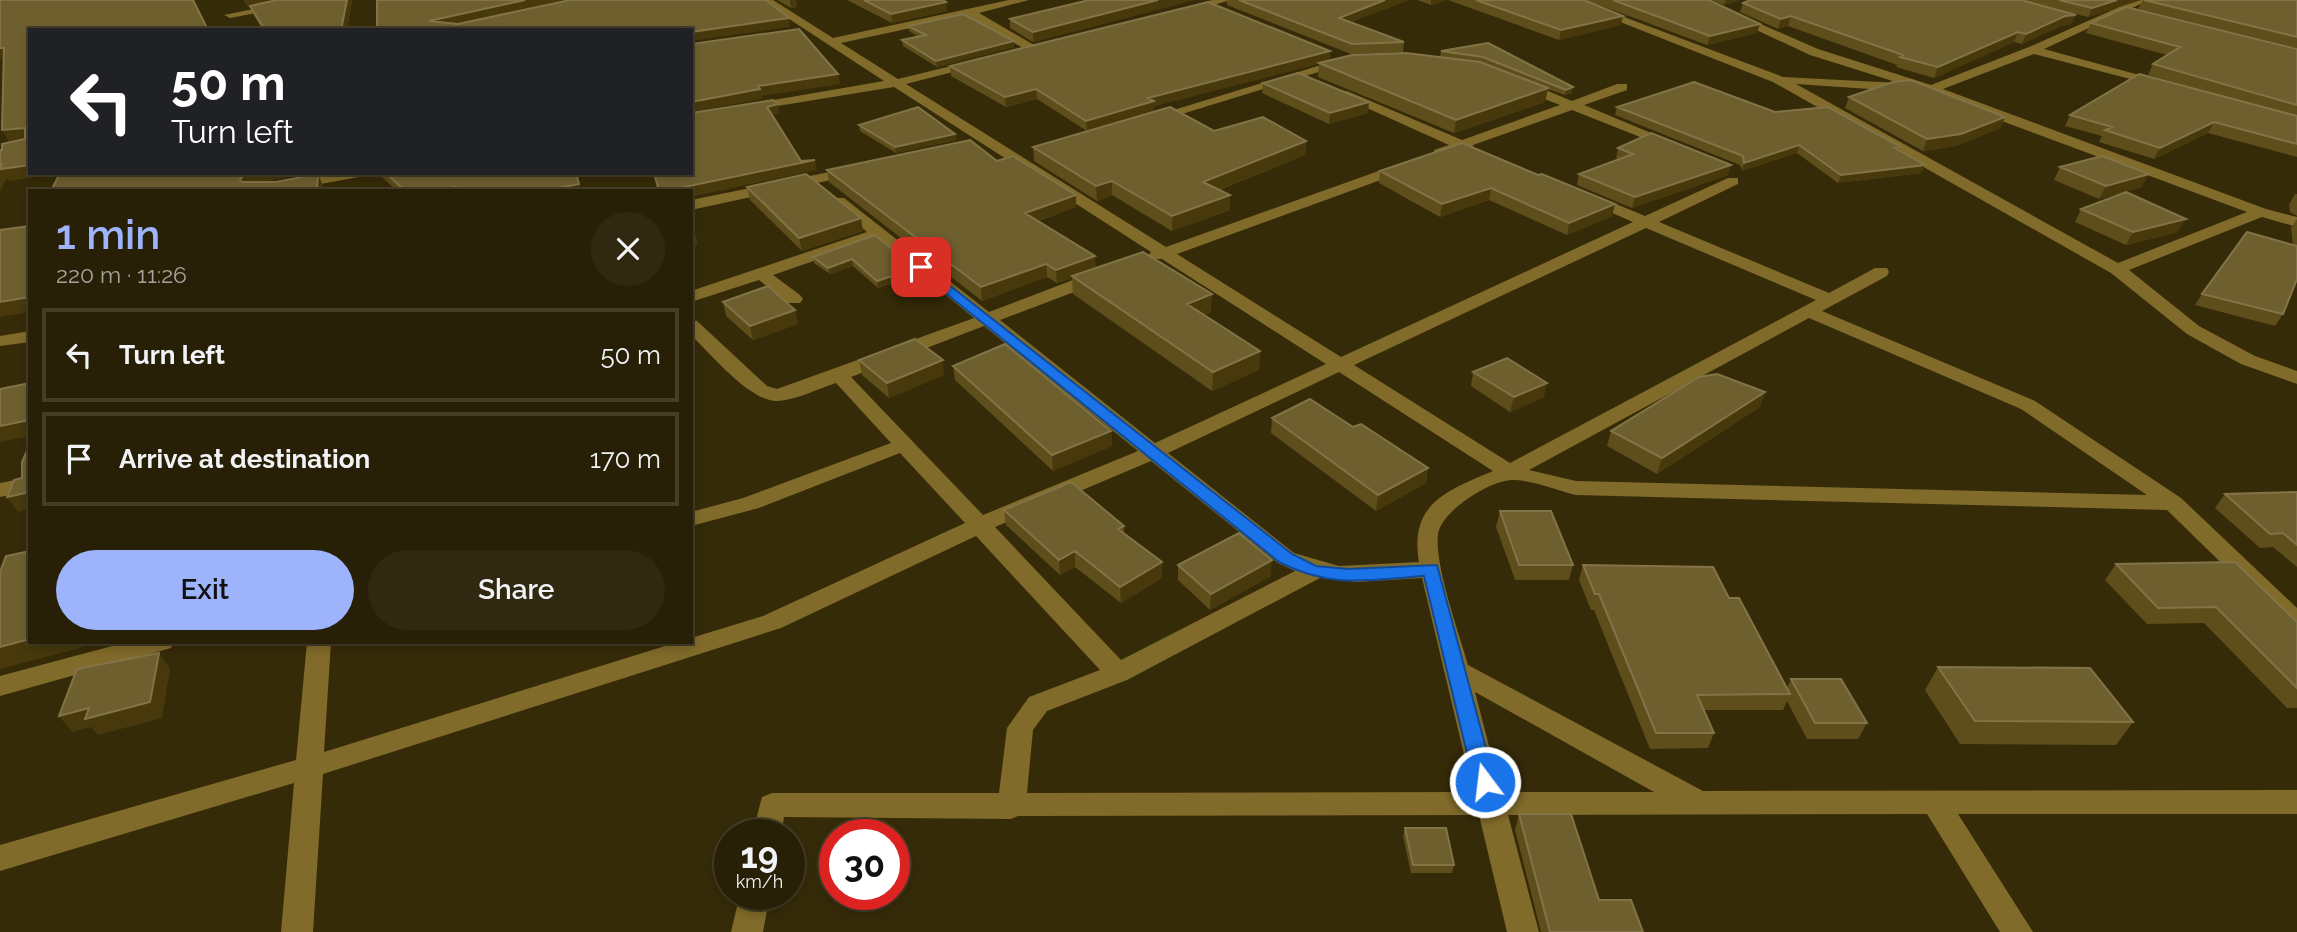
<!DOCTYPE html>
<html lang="en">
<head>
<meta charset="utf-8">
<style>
  body { margin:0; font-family:Raleway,sans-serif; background:#302810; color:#f1f3f6; height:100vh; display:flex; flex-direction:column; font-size:26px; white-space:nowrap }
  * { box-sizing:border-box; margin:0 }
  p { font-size:23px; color:#a5a39b }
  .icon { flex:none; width:38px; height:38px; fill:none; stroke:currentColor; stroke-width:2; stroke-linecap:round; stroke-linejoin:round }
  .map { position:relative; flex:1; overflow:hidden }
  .details { position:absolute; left:28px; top:189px; width:665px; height:455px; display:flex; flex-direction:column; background:#282006; border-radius:0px; box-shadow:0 4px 10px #0003,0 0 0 2px #443e28 }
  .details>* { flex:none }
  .hud { position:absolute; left:28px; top:28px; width:665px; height:147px; border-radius:0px; box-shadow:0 4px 10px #0003,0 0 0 2px #443e28; background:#202124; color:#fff; overflow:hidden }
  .speed { position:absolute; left:714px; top:819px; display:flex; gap:14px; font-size:35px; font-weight:700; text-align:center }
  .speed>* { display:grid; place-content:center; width:91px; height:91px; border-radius:50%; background:#282006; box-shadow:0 4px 10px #0003,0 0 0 2px #443e28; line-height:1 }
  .speed small { font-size:18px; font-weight:400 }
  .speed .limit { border:10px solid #d22; background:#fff; color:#111 }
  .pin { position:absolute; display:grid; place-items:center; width:60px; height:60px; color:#fff; margin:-30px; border-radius:14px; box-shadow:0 4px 10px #0006 }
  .me { position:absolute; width:77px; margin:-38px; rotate:345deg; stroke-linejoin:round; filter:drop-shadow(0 0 5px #0008) }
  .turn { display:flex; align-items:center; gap:24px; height:147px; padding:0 28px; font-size:32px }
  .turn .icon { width:91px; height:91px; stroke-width:2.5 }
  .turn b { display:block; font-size:49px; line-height:60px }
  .round { display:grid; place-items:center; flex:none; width:74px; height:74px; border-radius:37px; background:#302810 }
  .overview { display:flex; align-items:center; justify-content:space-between; height:119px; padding:0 28px }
  h1 { font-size:42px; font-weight:600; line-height:52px; color:#9db4fd }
  .primary-button { display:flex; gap:14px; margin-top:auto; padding:14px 28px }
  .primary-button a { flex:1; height:80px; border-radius:42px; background:#9db4fd; color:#111; font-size:28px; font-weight:600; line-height:80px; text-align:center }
  .primary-button a+a { background:#302810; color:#f1f3f6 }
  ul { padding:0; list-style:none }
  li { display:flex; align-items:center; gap:21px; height:94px; margin:0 14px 10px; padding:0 14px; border:4px solid #443e28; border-radius:0px }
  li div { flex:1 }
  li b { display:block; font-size:26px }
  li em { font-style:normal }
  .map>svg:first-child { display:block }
</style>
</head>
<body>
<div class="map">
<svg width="2297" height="932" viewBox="0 0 2297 932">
  <rect width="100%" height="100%" fill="#362b08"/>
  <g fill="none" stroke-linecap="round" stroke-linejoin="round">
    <path fill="#816b2a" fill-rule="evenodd" d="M298,0H322L230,18L224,15Z
      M760,0H773L833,38L1009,0H1029L979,13L1034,45V51L1030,52L967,16L841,43L898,79L980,59V65L906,84L1166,247L1401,163H1411V169L1177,254L1341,357L1633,222L1582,200V194H1592L1645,216L1728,178H1738V184L1659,222L1829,293L1875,268H1887L1889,272L1887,276L1822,311L2035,401L2181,498L2297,608V631L2288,628L2167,510L1576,495C1556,490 1533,480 1513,480C1492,479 1441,511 1438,534C1434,564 1459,633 1468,665L1703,791L2297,790V814H1958L2033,932H2000L1927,814L1508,815L1539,932H1507L1479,815L1018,816L1011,819L784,817L781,835H752L762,797L772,793H999L1007,728L1029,697L1100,670L976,536L781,628L323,774L313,932H281L294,783L0,871V845L296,760L307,642H331L324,752L678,642H691V638L763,616L965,523L900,453L759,508L691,526V512L743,498L891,443L836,383C817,389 797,400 777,401C749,401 711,354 691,335V320L697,321L767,386L777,389L974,318L877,239L773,275L800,295L803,299L800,303H788L759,280L691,302V291L867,232L834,204V198H844L989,312L1094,272H1106L1108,276L1106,280L1000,320L1155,443L1326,364L1162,259H1150L1148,256L1151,252L894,87L746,111L744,108L751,104L884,81ZM1646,228L1816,300L1510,463L1354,365ZM1809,318L2021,409L2147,495L1576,481L1529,470ZM984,326L1138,451L983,515L851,377ZM1339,372L1493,471C1446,491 1409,504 1419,562L1339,566L1294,553L1168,453ZM1151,461L1278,563L1295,571L1121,660L995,527ZM1320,578L1357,582L1422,578L1473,792L1027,793L1033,730L1047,711L1127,680ZM1475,692L1654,792H1501Z
      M1212,0H1231L1184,13L1178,10Z
      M1564,0H1579L1783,77L1899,83L1810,55L1692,0H1706L1818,49L1931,85L2029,47L2135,0H2149L2044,49L2165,82V88L2034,54L1943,89L2266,209L2297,217V227L2262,217L2129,270L2199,326L2255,356L2297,371V384L2241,364L2187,334L2111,273L1773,82ZM1796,84L1900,91L1905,90V85L2247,212L2118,263Z
      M1341,59L1351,62L1156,122L1144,119Z
      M1516,82H1526L1572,101L1617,84H1627V90L1584,105L1680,145L1668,148L1572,110L1473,145L1472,150C1465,151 1440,157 1434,156V150L1449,145L1336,94L1347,91L1462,140L1560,105L1516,88Z
      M854,167L861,171L859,174L691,210V200Z
      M332,173H366L359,177L282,191H248L255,186Z
      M30,331V342L0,346V336Z
      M30,477V491L0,497V483Z
      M127,642H174L171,648L0,696V676Z
      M740,894H770L763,932H731Z"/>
  </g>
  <path fill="#5d4e1c" d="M244,0H352L347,30H263L254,16L250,7H248Z
    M777,0H796L797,7L791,8Z
    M847,0H943L947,11L892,23Z
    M1089,0H1194L1033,42L1010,28V19Z
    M1227,0H1409L1351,22L1404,42L1403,52L1351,54L1227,5Z
    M1417,0H1447L1431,5Z
    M1448,0H1584L1621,25L1559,40Z
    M1586,0H1709L1757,33L1707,45Z
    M1712,0H1740L1724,5Z
    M1750,0H2141L2088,17L2063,11L2072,24L2061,26L2022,44L2014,42L1934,78L1896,67L1897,65L1788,26L1778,29L1740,12L1743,3Z
    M2143,0H2297V48L2138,9Z
    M2091,23L2297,49V157L2208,133L2154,159L2099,142L2102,136L2065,126L2070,115L2230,98L2148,75L2153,64L2167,55L2086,33Z
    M908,26L1014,47L937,67L903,46L902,40L919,37L909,31Z
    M1488,43L1572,93L1565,95L1548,89L1545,102L1454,133L1318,77L1319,63L1440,57L1441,51Z
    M1330,51L1329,61L1154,106L1087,131L1037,99L1006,107L951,76L950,66Z
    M1263,83L1368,113L1329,124L1262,93Z
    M1849,97L2005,117L2000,128L1956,146L1923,151L1845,108Z
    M1617,107L1775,112L1901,147L1899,150L1925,165L1921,173L1838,183L1797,153L1742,171L1740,165L1615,115Z
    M859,125L955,134L956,140L896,153L860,131Z
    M1214,131L1306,141L1305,155L1219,190L1230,195V210L1172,231L1112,195L1097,201L1034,161L1033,147Z
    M1618,148L1728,175L1632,208L1577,185L1579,174L1619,159L1616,158Z
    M997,161L1076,195V207L1038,221L1096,268L1211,312L1204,315L1260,351L1259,370L1212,391L1073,294L1072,278L1057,283L1047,277L982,301L829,182L827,170Z
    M2060,167L2142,187L2099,199L2054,180Z
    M1380,171L1538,175L1615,204L1612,216L1567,235L1489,200L1440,217L1379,183Z
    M381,173H594L577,177L581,191H397L382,177Z
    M747,187L863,231L802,251L750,200Z
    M2295,194H2297V216L2290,212L2289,205Z
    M2081,209L2178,232L2126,245L2075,222Z
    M2297,219V279L2283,314L2275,326L2195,305L2202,294L2293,245L2291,228Z
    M875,235L916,268L917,275L878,288L853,266L830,274L814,263L813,257Z
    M723,302L795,310L798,324L753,340L726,316Z
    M859,360L944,375L889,398L862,375Z
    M953,366L1111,431L1112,446L1053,471L955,380Z
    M1473,372L1544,397L1510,412L1471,386Z
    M1765,392L1760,407L1657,474L1607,446L1611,431Z
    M1272,418L1353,427L1428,468L1426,483L1376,511L1271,433Z
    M2297,492V567L2273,547L2260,548L2215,508L2225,494Z
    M1004,510L1124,526V534L1162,578L1121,603L1075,567L1060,575L1006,525Z
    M1500,511L1573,565L1569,580H1515L1496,527Z
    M2116,564L2297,622V708H2287L2204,623L2147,624L2105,580Z
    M1178,565L1271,576L1210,610L1178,580Z
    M1583,565L1729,598L1787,688L1791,679L1867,723L1858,739H1807L1787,701L1783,710H1704L1714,733L1708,748L1650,749L1594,610H1591L1579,580Z
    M1938,667L2133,722L2116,745L1960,744L1925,690Z
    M1519,814L1599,900L1643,932H1541L1515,830Z
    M1405,828L1454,865L1452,873H1411L1403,836Z"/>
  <path fill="#47390c" d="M245,0H285L248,7Z
    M347,0H352L347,30H341Z
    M525,0H565L435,30L429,21Z
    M790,0H796L797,7L791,8Z
    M1158,0H1194L1033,42V32Z
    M1385,0H1409L1338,27L1339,18Z
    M1431,0H1447L1431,5Z
    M1726,0H1740L1724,5Z
    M2117,0H2141L2088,17L2092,8Z
    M946,2L947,11L892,23L891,14Z
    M2076,15L2072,24L2061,26L2022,44L2026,34L2065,16Z
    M1623,16L1621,25L1559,40L1561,30Z
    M1791,16L1788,26L1778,29L1781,19Z
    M789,18L790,27L691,41V32Z
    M1760,24L1757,33L1707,45L1710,36Z
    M2018,32L2014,42L1934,78L1938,67Z
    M1014,41V47L937,67L936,61Z
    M0,48H4L10,58L0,60Z
    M1330,51L1329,61L1154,106V111L1087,131L1086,121L1148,98Z
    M838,74L840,84L762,96V99L691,112V102L758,86Z
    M1573,87L1572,93L1565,95L1566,90Z
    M1548,88L1545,102L1454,133L1456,120Z
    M1036,89L1037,99L1006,107L1005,97Z
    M1369,102L1368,113L1329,124L1330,113Z
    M778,104L779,114L769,116L767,107Z
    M2005,117L2000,128L1956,146L1923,151L1927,139Z
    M2214,122L2208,133L2154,159L2160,148Z
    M25,128L30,139L9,142L2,130Z
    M955,134L956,140L896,153L895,147Z
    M1306,141L1305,155L1202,196L1203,182Z
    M1799,145L1797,153L1742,171L1744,163Z
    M815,160L817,170L691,197V191H665Z
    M2,163L30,165V173H61L9,181L7,178L0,191V166Z
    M1731,165L1728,175L1632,208L1635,197Z
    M1925,165L1921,173L1838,183L1841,175Z
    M247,173H315L255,183L245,191L240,179Z
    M576,173H594L577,177L581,191H543Z
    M318,174L323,186V191H317Z
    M2149,174L2142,187L2099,199L2106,186Z
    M1112,181V195L1097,201L1096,186Z
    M456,187L457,191H433Z
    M1491,188L1489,200L1440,217L1442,204Z
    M1076,195V207L1025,225V213Z
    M1230,195V210L1172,231V216Z
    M1615,204L1612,216L1567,235L1569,223Z
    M861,218L863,231L802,251L799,238Z
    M2186,219L2178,232L2126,245L2133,232Z
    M696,235L698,245L691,247V237Z
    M1095,256L1096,269L1072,276V278L1057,283L1056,270Z
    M852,259L853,266L830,274L828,268Z
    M1046,264L1047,277L982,301L981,287Z
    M916,268L917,275L878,288L877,281Z
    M1212,294L1211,312L1186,322L1187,304Z
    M30,297V312L0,317V302Z
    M795,310L798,324L753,340L750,326Z
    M1260,351L1259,370L1212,391L1213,372Z
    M943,360L944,375L889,398L887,383Z
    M1547,383L1544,397L1510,412L1514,397Z
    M1765,392L1760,407L1657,474L1662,458Z
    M30,420V436L0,442V426Z
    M1111,431L1112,446L1053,471L1052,455Z
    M1428,468L1426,483L1376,511L1378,495Z
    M30,492V509L18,512L7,497Z
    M1075,551V567L1060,575L1059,560Z
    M1272,560L1271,576L1210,610L1211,594Z
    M1162,562V578L1121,603L1120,587Z
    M30,639V642H88L87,646L0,669V647Z
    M159,653L170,669L162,718L98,735L91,727L72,732L59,716Z"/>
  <path fill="#6e5f2f" stroke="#837447" stroke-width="2" d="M0,0H193L208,30H30V165L1,169L2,163L0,166V150H2V144L25,139V128L2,130L4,48H0Z
    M277,0H347L341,30H265L250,6Z
    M377,0H525L429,21L458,24L570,0H766L789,18L691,32V30H377Z
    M864,0H943L946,2L891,14Z
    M1089,0H1158L1033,32L1010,19Z
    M1239,0H1385L1339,18L1404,42L1352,44Z
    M1476,0H1584L1623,16L1561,30Z
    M1613,0H1709L1760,24L1710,36Z
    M1750,0H2021L2076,15L2065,16L2026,34L2018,32L1938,67L1900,57L1903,55L1791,16L1781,19L1743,3Z
    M2059,0H2117L2092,8Z
    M2144,0H2297V37Z
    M1208,2L1330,51L1148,98L1154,101L1086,121L1036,89L1005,97L950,66Z
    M2126,7L2297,49V105L2153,64L2180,47L2091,23Z
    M963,14L1014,41L936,61L902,40L926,35L908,26Z
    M799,29L838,74L758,86L760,89L691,102V44Z
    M1488,43L1573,87L1566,90L1483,57L1441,51Z
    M1406,53L1480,62L1548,88L1456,120L1319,63L1352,55Z
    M1298,73L1369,102L1330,113L1263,83Z
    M2139,74L2297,116V144L2214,122L2160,148L2105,130L2112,127L2070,115Z
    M1911,80L2005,117L1961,134L1927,139L1849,97L1893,82Z
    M1694,82L1775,112L1828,107L1901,147L1895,148L1925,165L1841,175L1799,145L1744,163L1743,156L1617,107Z
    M773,100L778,104L767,107L801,161L815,160L665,191H659L654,173H691V113Z
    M918,107L955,134L895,147L859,125Z
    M1170,107L1214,131L1263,117L1306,141L1203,182L1230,195L1172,216L1112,181L1096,186L1033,147Z
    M1651,133L1731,165L1635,197L1579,174L1633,154L1618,148Z
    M970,140L997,161L1013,156L1076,195L1025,213L1095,256L1056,270L1046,264L981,287L827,170Z
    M1462,143L1538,175L1542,174L1615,204L1569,223L1491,188L1442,204L1380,171Z
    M2102,156L2149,174L2106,186L2060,167Z
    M60,173H247L240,179L242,182H276L318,174L317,191H51Z
    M386,173H576L579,184L543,191H456V187L433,191H405Z
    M806,174L861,218L799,238L747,187Z
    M2126,192L2186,219L2133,232L2081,209Z
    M30,226V297L0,302V230Z
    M2247,232L2297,246V279L2283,314L2202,294Z
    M875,235L916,268L877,281L852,259L828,268L813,257Z
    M1143,252L1212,294L1187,304L1260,351L1213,372L1072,276Z
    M768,286L795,310L750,326L723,302Z
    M915,339L943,360L887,383L859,360Z
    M1005,344L1111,431L1052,455L953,366Z
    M1507,358L1547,383L1514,397L1473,372Z
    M1717,374L1765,392L1662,458L1611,431L1699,377Z
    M30,383V420L0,426V389Z
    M1310,399L1353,427L1361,424L1428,468L1378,495L1272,418Z
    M30,444V492L7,497L14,480L22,478V462Z
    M1071,482L1124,526L1118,529L1162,562L1120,587L1075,551L1059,560L1004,510Z
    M2297,492V545L2283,533L2270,534L2225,494Z
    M1500,511H1551L1573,565H1519Z
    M1239,533L1272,560L1211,594L1178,565Z
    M30,551V639L0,647V572L6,556Z
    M2235,562L2297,622V688L2216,607L2158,608L2116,564Z
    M1583,565L1713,567L1729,598H1739L1790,694L1697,695L1714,733H1656L1599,594H1595Z
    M159,653L150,702L85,719L89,708L59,716L77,669Z
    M1938,667L2090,668L2133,722L1975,721Z
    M1791,679H1841L1867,723H1815Z
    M1519,814H1571L1599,900H1631L1643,932H1550Z
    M1405,828H1446L1454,865H1413Z"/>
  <path fill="#1a73e8" stroke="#114b97" stroke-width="2" d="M921,263L1292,554L1316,566L1348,569L1437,565L1495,782L1492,789L1485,791L1477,789L1474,782L1424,576C1368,580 1332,589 1279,562L917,270V264Z"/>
</svg>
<div class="speed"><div>19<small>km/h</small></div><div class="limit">30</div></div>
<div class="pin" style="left:921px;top:267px;background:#d93025"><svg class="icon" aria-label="arrive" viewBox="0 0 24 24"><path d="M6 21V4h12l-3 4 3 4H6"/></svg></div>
<svg class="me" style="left:1485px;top:782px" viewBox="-20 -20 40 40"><circle r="17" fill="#1a73e8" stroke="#fff" stroke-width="3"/><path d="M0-11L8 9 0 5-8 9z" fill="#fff"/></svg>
<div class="hud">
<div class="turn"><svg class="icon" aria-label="left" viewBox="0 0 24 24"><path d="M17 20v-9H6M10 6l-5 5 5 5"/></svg><div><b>50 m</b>Turn left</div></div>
</div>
<section class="details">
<div class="overview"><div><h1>1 min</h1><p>220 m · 11:26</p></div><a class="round"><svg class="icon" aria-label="close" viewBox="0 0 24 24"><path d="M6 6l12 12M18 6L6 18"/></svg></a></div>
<ul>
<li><svg class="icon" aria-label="left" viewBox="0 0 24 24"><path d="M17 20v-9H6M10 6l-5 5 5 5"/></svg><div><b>Turn left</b></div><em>50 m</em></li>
<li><svg class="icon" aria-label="arrive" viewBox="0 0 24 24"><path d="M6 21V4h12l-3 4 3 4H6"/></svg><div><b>Arrive at destination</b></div><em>170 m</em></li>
</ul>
<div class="primary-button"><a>Exit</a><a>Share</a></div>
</section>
</div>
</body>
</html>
